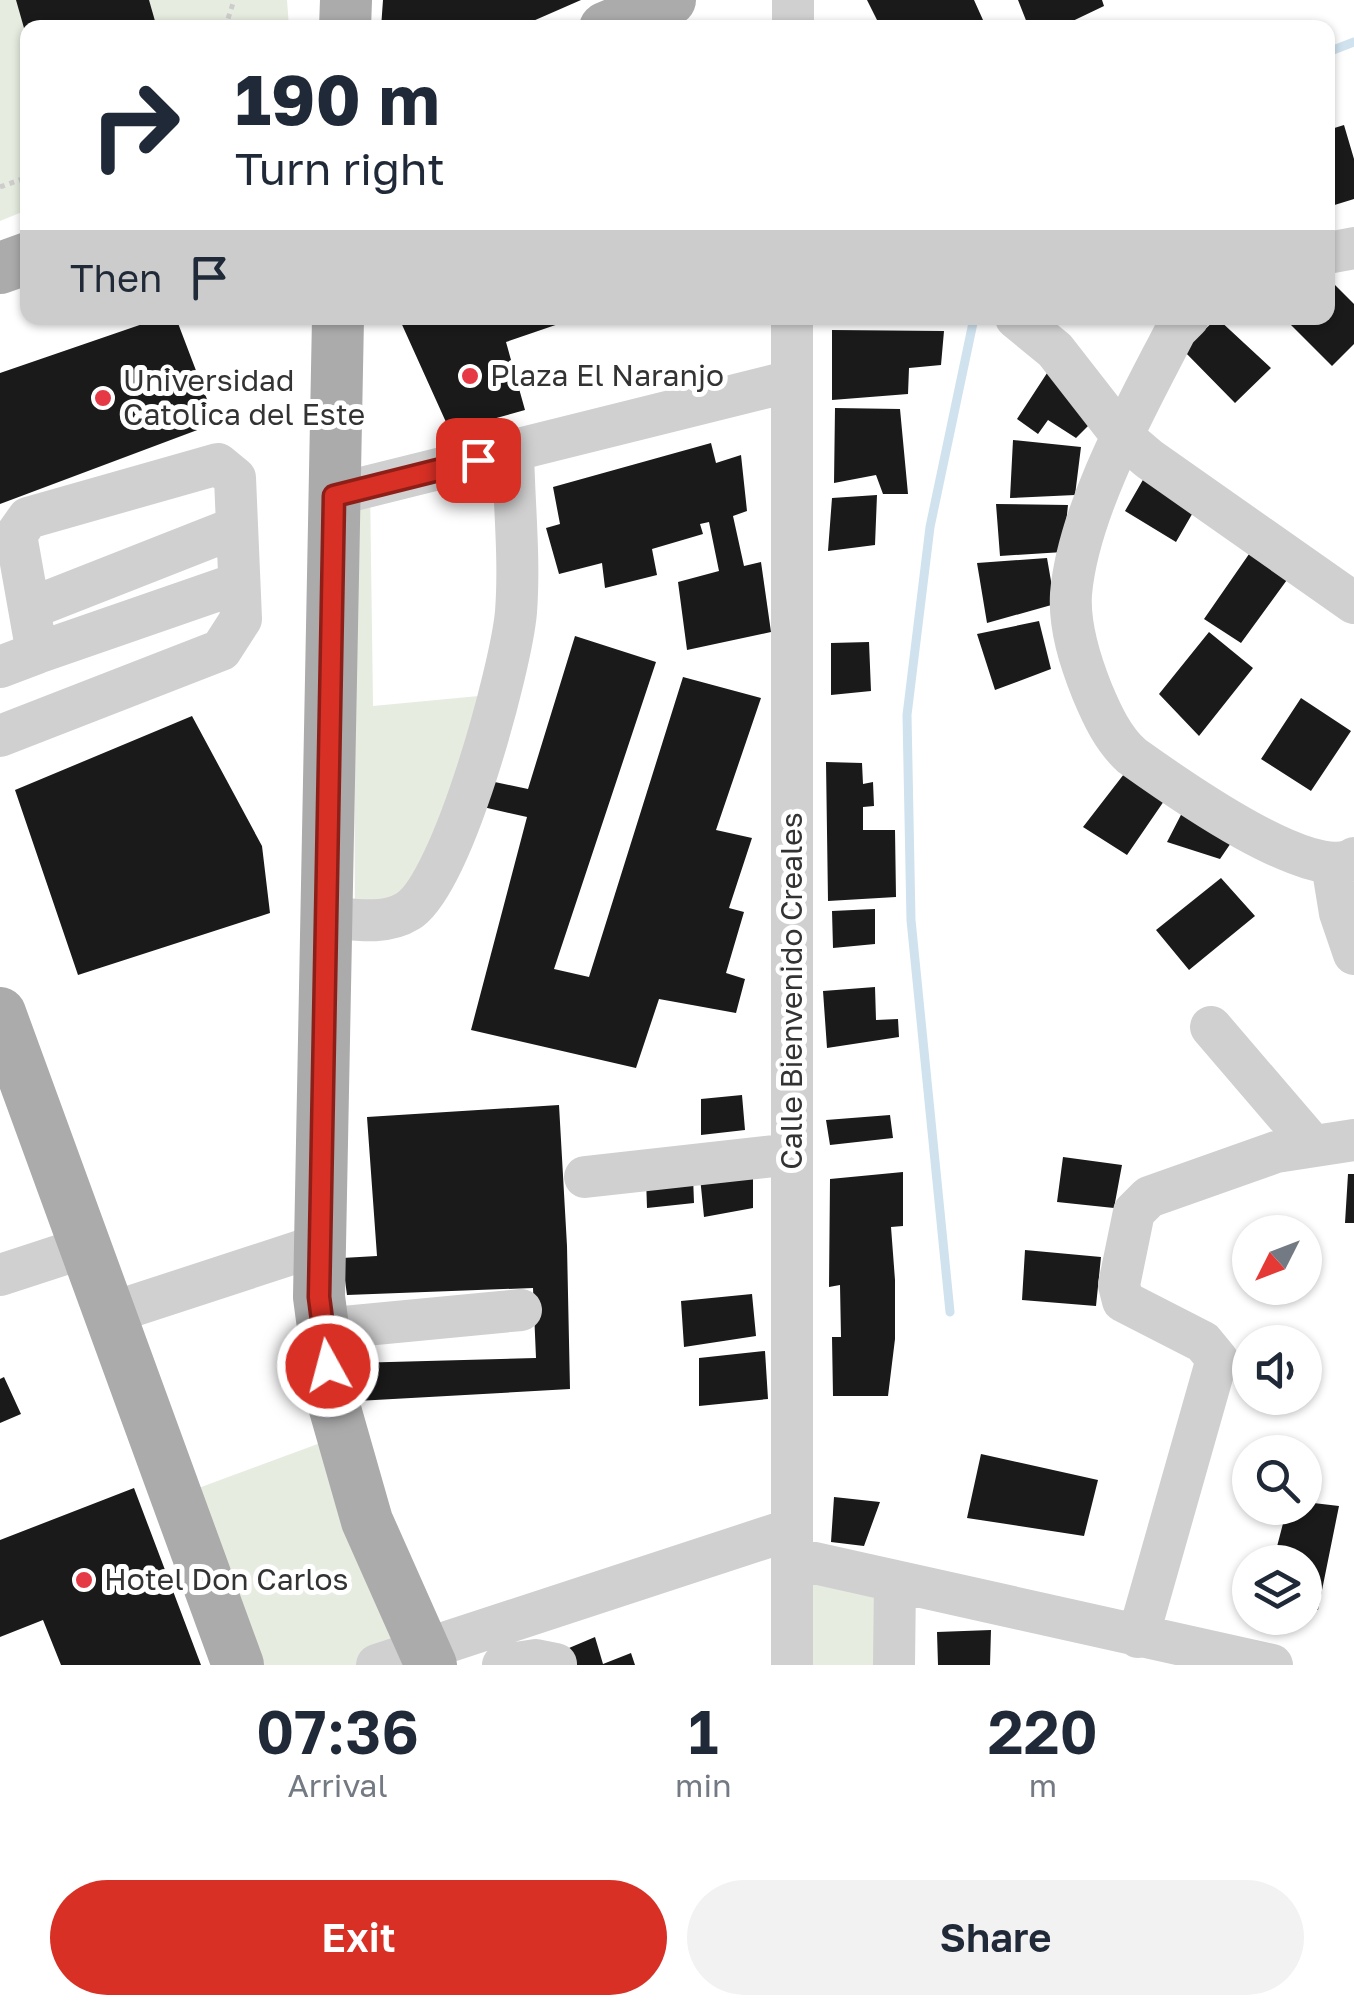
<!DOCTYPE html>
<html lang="en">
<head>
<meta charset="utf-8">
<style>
  body { margin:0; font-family:"Golos Text",sans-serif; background:#f2f2f3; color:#1f2937; height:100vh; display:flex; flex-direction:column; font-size:38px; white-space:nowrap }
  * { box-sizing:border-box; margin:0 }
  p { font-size:32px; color:#747a83 }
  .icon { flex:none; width:55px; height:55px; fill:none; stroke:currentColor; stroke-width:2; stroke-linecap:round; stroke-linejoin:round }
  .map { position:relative; height:1665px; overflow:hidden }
  .sheet { display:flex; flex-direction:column; background:#fff; flex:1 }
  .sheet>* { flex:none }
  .guide { position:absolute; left:20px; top:20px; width:1315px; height:305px; border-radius:20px; box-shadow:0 2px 8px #0004; background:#fff; color:#1f2937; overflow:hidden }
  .needle { width:65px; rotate:228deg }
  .tools { position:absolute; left:1232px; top:1215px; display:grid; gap:20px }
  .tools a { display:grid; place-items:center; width:90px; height:90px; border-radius:50%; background:#fff; box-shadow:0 2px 8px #0004; font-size:50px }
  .pin { position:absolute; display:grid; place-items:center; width:85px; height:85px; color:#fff; margin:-42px; border-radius:20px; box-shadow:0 5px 15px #0006 }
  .me { position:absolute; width:110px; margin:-55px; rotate:353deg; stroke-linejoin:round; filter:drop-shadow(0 0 8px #0008) }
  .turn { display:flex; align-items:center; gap:35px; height:210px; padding:0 50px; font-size:45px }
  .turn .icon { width:130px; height:130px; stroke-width:2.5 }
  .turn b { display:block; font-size:70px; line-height:85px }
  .then { display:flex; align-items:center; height:95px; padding:0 50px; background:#0003; gap:20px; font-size:38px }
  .eta { display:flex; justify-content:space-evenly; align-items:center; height:170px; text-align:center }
  .eta b { font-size:60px; font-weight:600; line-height:70px }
  .action { display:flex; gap:20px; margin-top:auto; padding:20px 50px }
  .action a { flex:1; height:115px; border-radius:60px; background:#d93025; color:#fff; font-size:40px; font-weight:600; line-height:115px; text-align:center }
  .action a+a { background:#f2f2f3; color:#1f2937 }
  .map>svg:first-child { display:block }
</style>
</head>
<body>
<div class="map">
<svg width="1354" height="1665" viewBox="0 0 1354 1665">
  <rect width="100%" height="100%" fill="#fff"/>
  <path fill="#e6ecdf" d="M0,0H287L289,27L28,28L27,210L0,221Z
    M370,486L373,706L500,694L432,885L355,920L353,490Z
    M342,1435L431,1665H238L177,1496Z
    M792,1558L895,1581L894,1665H792Z"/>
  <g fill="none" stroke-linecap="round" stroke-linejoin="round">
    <path stroke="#cfe2ee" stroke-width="9" d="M1328,52L1354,42
      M950,1312L911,920L907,715L930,527L974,318"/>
  </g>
  <path fill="#1a1a1a" d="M16,0H149L157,28H28L26,35Z
    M383,0H581L517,28H381Z
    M867,0H974L983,20L965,28H881Z
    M1018,0H1102L1104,6L1058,28H1029Z
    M1344,125L1354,159V199L1328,207V130Z
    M1328,278L1354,304V344L1332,366L1284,318H1328Z
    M160,318H176L216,423L0,504V373Z
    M399,318H576L506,342L525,410L450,431Z
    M1217,318L1271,368L1235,403L1183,350Z
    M832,330L944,331L941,365L909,368L908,394L832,400Z
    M1051,367L1098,416L1076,438L1048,420L1038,434L1017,419Z
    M835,408L900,409L908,494H883L876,475L834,483Z
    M1013,440L1081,447L1075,495L1010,498Z
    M711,443L716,463L741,455L747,511L733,516L744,566L761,562L771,632L687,650L678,582L719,571L709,522L700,524L703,534L652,549L657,575L605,588L602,563L559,574L546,528L560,524L553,487Z
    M1144,478L1195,509L1176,542L1125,511Z
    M877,495L875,545L828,551L832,498Z
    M996,504L1068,505L1063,552L1000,556Z
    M1256,544L1292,573L1241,643L1204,619Z
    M1047,558L1055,604L987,623L977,563Z
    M1039,621L1051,669L995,690L977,634Z
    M1209,632L1253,668L1199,736L1159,694Z
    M575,636L656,662L554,969L589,977L683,677L761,698L716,830L752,838L729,908L744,912L726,973L745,979L736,1013L659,999L636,1068L471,1030L527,817L483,807L490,781L528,789Z
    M869,642L871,691L831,695V643Z
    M1301,698L1351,731L1311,791L1261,759Z
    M192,716L262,846L270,913L78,975L15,790Z
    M826,762L862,763L863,784L873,782L874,806L863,807V830H895L896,897L828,901Z
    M1124,774L1164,801L1127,855L1083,827Z
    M1184,809L1235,837L1220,859L1167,842Z
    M1221,878L1255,916L1189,970L1156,930Z
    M875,909V944L833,948L832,911Z
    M875,987L876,1020L898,1019L899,1037L827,1048L823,991Z
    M742,1095L745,1130L701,1135V1099Z
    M559,1105L567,1246L570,1389L357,1401L353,1363L536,1358L533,1288L347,1295L342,1258L377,1256L367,1117Z
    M890,1115L893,1138L830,1145L826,1120Z
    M1063,1157L1122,1165L1114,1208L1057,1202Z
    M753,1172V1208L704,1217L700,1177Z
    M903,1172V1226L891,1227L895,1280V1339L888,1396H833L832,1337H841L840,1285L829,1287L830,1179Z
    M1348,1174H1354V1223H1345Z
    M693,1176L694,1203L647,1208L646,1178Z
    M1025,1250L1101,1257L1096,1306L1022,1300Z
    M752,1294L756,1336L684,1347L681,1301Z
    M765,1351L768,1399L699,1406V1358Z
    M4,1377L21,1414L0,1423V1379Z
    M981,1454L1098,1480L1084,1536L967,1518Z
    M134,1488L201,1665H61L43,1620L0,1637V1540Z
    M834,1497L880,1502L864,1546L831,1542Z
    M1305,1502L1339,1506L1318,1610L1305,1607V1562H1273L1287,1508H1305Z
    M991,1630L990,1665H938L937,1632Z
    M595,1637L603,1664L631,1653L635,1665H575L569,1648Z"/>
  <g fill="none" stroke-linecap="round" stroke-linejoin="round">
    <path stroke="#cdcdcd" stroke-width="5" stroke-dasharray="5 5" stroke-linecap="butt" d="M225,28L234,0
      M0,187L28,177"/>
    <path stroke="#d0d0d0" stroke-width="42" d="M793,28V0
      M1328,253L1354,248
      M792,318V1665
      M1016,318L1055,350L1122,436L1149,459L1354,603
      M1188,318L1176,330C1138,404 1078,510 1071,594C1069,627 1080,661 1092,691C1102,715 1113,739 1132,756C1170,783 1313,886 1354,858
      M334,495L792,381
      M31,608L237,527
      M37,653L239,583
      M0,667L37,653L16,535L28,518L218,464L235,478L241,619L221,650L0,736
      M1332,864L1340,913L1354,954
      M326,917C352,919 384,926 408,911C453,883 511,668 516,612C520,559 514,504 513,451
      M1211,1027L1313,1146
      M585,1177L792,1154
      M0,1275L86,1247
      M111,1313L319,1245
      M323,1329L521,1310
      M792,1558L1272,1665
      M1138,1637L1217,1359L1203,1342L1123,1301L1119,1285L1134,1212L1149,1197L1276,1152L1354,1140
      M377,1665L792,1529
      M503,1665L536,1660L556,1664
      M894,1665L895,1581"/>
    <path stroke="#ababab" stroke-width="52" d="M345,28L346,0
      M605,28L670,0
      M0,268L28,258
      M338,318L319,1297L333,1402L367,1521L431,1665
      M0,1013L238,1665"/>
  </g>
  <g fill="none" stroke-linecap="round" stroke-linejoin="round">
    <defs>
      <path id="route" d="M328,1366L319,1297L334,496L478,460"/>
    </defs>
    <use href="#route" stroke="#8d1f18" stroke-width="25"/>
    <use href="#route" stroke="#d93025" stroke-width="18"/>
  </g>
  <g fill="#e63946" stroke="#fff" stroke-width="4">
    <circle cx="470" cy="376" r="10"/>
    <circle cx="103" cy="398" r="10"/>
    <circle cx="84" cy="1580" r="10"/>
  </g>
  <g text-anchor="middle" stroke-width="10" stroke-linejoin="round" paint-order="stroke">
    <g font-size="30" fill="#333" stroke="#fff" text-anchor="start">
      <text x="490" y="386">Plaza El Naranjo</text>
      <text x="123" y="391">Universidad<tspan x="123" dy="34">Catolica del Este</tspan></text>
      <text x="104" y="1590">Hotel Don Carlos</text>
    </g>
    <g font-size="30" fill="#333" stroke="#fff">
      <text transform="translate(792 991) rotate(-90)" y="10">Calle Bienvenido Creales</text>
    </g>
  </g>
</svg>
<div class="tools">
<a><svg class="needle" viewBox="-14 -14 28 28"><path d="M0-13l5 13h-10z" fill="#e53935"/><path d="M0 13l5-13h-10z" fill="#747a83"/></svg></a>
<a><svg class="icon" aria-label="sound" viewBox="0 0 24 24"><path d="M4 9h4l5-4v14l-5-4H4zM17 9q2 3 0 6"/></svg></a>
<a><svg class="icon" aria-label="search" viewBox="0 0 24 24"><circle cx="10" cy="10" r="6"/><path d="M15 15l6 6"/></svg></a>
<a><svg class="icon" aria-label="layers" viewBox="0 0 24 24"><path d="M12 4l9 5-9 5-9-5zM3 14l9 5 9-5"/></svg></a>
</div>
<div class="pin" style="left:478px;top:460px;background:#d93025"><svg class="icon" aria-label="arrive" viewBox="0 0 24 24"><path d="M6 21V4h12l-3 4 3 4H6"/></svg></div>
<svg class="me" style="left:328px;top:1366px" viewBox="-20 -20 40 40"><circle r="17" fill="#d93025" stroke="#fff" stroke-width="3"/><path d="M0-11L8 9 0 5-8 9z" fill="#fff"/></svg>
<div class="guide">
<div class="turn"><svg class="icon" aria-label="right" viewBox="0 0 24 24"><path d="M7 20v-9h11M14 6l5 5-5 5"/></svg><div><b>190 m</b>Turn right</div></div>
<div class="then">Then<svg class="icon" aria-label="arrive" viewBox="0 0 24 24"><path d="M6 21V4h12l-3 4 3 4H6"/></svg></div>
</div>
</div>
<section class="sheet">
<div class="eta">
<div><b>07:36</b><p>Arrival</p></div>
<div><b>1</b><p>min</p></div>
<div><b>220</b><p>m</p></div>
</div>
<div class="action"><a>Exit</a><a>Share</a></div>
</section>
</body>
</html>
